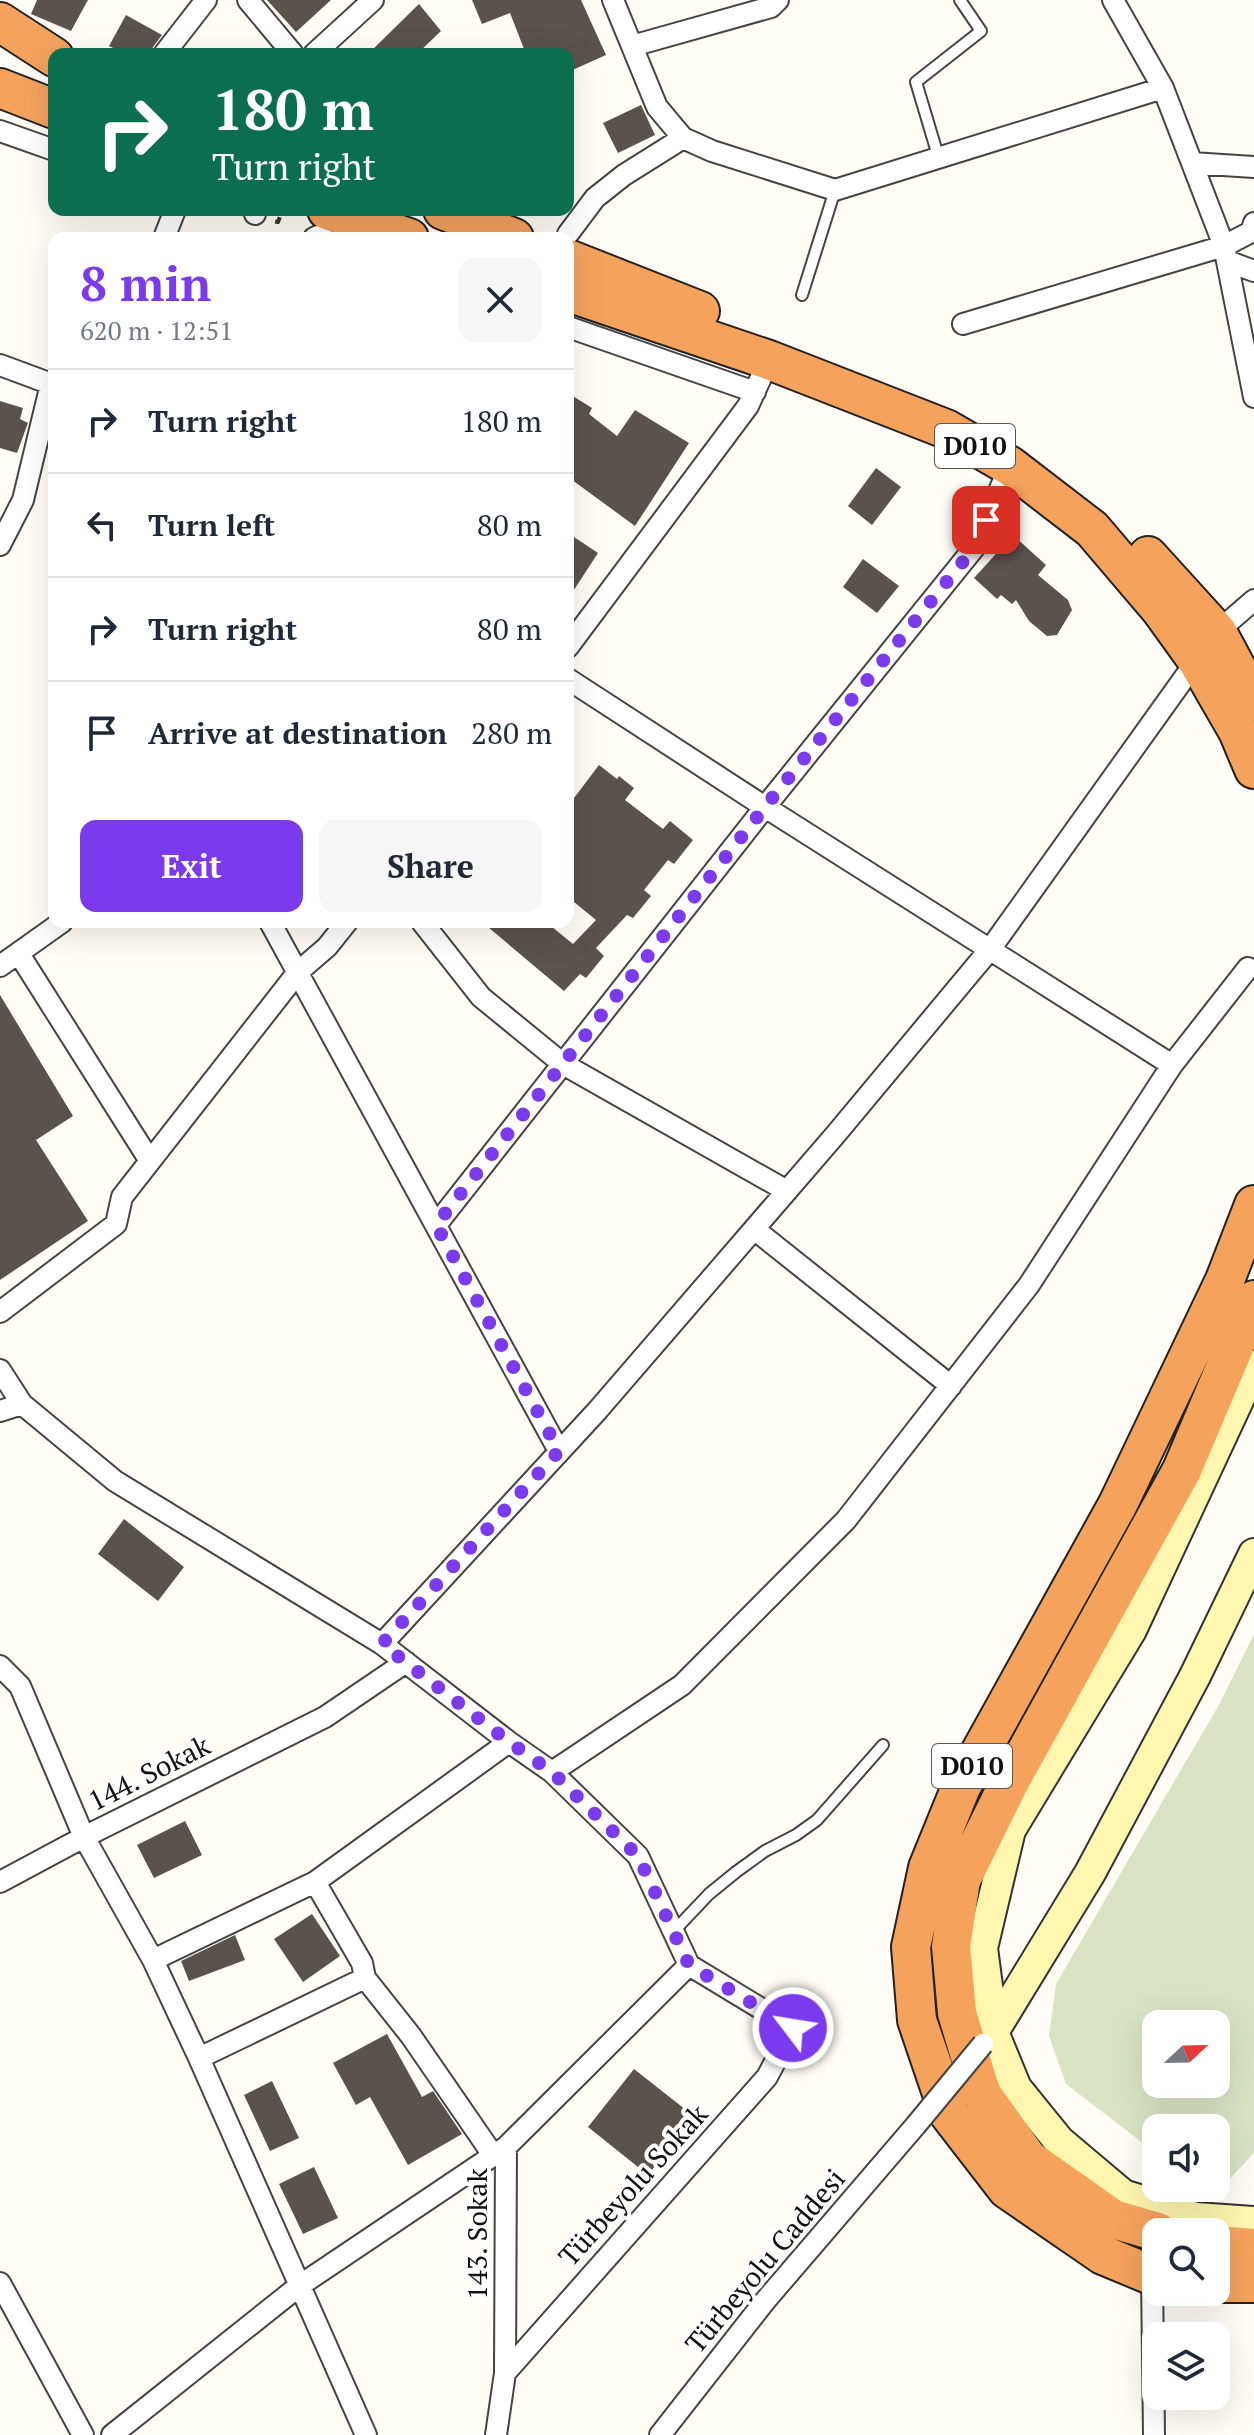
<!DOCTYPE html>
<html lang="en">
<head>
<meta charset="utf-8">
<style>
  body { margin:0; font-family:"PT Serif",serif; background:#f6f6f7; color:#1f2937; height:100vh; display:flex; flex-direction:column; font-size:30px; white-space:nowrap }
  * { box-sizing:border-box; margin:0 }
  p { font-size:26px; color:#747a83 }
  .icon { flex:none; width:44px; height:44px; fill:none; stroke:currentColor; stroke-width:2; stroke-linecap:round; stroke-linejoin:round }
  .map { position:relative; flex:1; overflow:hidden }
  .side { position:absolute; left:48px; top:232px; width:526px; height:696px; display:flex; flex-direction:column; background:#fff; border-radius:16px; box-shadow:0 8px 32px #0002 }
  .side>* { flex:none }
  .banner { position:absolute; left:48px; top:48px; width:526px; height:168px; border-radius:16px; box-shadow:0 8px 32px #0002; background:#0b6e4f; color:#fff; overflow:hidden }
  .needle { width:52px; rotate:68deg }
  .fabs { position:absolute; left:1142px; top:2010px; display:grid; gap:16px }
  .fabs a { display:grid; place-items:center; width:88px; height:88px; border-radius:16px; background:#fff; box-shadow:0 8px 32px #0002; font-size:40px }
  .pin { position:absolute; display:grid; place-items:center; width:68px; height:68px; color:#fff; margin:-34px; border-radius:16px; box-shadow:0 4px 12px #0006 }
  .me { position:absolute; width:88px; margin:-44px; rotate:301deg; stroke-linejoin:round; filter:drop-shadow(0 0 6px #0008) }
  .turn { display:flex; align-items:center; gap:28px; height:168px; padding:0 32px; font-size:36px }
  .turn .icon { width:104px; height:104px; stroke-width:2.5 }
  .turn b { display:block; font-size:56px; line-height:68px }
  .round { display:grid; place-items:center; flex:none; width:84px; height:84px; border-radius:16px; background:#f6f6f7 }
  .head { display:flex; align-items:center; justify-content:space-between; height:136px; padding:0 32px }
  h1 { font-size:48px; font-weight:700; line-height:60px; color:#7c3aed }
  .primary-button { display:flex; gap:16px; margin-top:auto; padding:16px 32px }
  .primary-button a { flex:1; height:92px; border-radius:16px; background:#7c3aed; color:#fff; font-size:32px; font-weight:700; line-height:92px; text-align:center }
  .primary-button a+a { background:#f6f6f7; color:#1f2937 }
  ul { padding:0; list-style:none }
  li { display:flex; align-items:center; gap:24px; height:104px; padding:0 32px; border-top:2px solid #e0e1e3 }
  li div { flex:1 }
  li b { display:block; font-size:30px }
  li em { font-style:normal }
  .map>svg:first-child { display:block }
</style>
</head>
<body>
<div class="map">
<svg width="1254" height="2435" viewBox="0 0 1254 2435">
  <rect width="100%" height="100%" fill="#fffdf5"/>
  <path fill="#d9e3c4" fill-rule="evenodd" d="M1254,1634V2153L1223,2186L1216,2183V2128H1156V2153L1066,2084L1049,2036L1056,1984L1220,1703ZM1156,2024H1216V2084H1156Z"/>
  <path fill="#5a524d" d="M37,0H88L71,31L31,14Z
    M267,0H331L296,32Z
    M472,0H581L606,55L568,72V54H526L510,13L482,24Z
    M419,4L441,31L417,54H368Z
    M126,15L162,35L153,47L151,54H126L109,46Z
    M641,105L655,135L618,153L603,123Z
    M568,393L592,408L589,414L617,436L635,410L689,443L635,526L568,477Z
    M0,401L23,408L20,419L28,423L17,453L0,448Z
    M876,468L901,487L872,525L848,506Z
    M568,533L598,553L568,599Z
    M1013,535L1046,565L1038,575L1068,600L1072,610L1057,635L1047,636L1029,621L1016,600L1012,604L1001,595L997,599L974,578Z
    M863,559L899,586L877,613L843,587Z
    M599,765L617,779L619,776L634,788L625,800L663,829L670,821L693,840L674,864L668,860L644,890L651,896L633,918L627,915L596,948L604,956L586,978L580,974L564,991L482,922H546L573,944L596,920L568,897V806Z
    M0,995L73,1116L36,1140L88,1221L0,1280Z
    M124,1519L184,1567L158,1601L98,1554Z
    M185,1821L202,1855L154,1878L137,1845Z
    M312,1914L340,1956L303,1982L274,1939Z
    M235,1935L245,1960L189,1981L181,1961Z
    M387,2034L422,2097L433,2091L462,2134L408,2165L370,2097L356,2105L333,2063Z
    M634,2069L695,2117L648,2175L588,2127Z
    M272,2081L299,2138L270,2151L244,2095Z
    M314,2167L338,2218L303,2234L279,2184Z"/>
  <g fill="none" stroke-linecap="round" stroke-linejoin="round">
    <defs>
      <path id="lane" d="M939,159L916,82L981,31L960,0
        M802,295L835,190
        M673,1932L709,1894L736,1872L765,1851L796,1835L817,1820L883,1745"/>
      <path id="street" d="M248,0L293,54
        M613,0L657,107L683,138L712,151L835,190L1163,88
        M1113,0L1163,88L1224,246L1254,397
        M632,46L771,7L778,0
        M164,54L206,0
        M314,54L373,0
        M0,131L54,150
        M1192,163L1254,167
        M254,210L255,214
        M568,234L595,198L624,175L683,138
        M164,238L175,210
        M314,238L318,236L324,238
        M1227,261L1254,271
        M963,324L1224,246L1251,232L1254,223
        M568,327L755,392
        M0,365L54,385
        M0,545L23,500L51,384
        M1217,632L1254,600
        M568,647L748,406L769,360
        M568,679L765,807L1172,1065
        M270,922L559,1451
        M422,922L481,997L563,1064L787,1191
        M19,954L150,1161
        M0,966L62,922
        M436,1225L765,807L974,548L1010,466
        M754,1229L951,1386
        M0,1312L116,1224L122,1197L298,972L327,947L347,922
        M0,1370L22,1404L115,1481L382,1644L509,1742L552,1772L638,1856L689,1965L793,2028L767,2077L505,2373
        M0,1411L22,1404
        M382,1644L597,1411L836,1134L991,948L1197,660
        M0,1666L20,1686L84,1837L153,1960L199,2058L366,2435
        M552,1772L682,1685L846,1520L1029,1285L1172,1065L1248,968
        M0,1882L84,1837L325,1717L406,1662
        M315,1882L362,1963L365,1978L411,2036L493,2155
        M153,1960L315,1882L509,1742
        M199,2058L365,1978
        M1152,2276L1154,2435
        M0,2283L83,2435
        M112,2435L299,2286L506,2147L689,1965
        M496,2435L505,2373L506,2147
        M660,2435L765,2301L916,2125"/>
      <path id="secondary" d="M1254,1366L1131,1630L1010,1830L982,1948L993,2032L1016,2088L1059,2141L1123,2195L1196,2218L1254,2222
        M993,2032L1090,1873L1195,1676L1254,1554"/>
      <path id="highway" d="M0,22L54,57
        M0,88L54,109
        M327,210L409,238
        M443,210L514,238
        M568,259L700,311
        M568,292L769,360L946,429L1010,466L1092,529L1161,610L1197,660L1238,731L1254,769
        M1148,556L1217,632L1254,701
        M1158,2232L1113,2219L1028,2159L981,2093L957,2013L951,1946L961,1880L1009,1783L1182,1470L1254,1300
        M1216,2245L1254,2248
        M1156,2277L1103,2255L1007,2189L949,2114L917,2020L911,1947L928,1868L961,1787L1118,1504L1225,1280L1254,1205
        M1216,2283H1254"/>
    </defs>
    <use href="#lane" stroke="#444" stroke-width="14"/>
    <use href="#street" stroke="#444" stroke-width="24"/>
    <use href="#secondary" stroke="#333" stroke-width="34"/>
    <use href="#highway" stroke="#222" stroke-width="42"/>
    <path stroke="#333" stroke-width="4" stroke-dasharray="8 4" stroke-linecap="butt" d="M273,211L281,214L278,222L273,221"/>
    <use href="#lane" stroke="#fff" stroke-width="10"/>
    <use href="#street" stroke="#fff" stroke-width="20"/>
    <use href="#secondary" stroke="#fff6b0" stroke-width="30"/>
    <use href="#highway" stroke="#f5a25d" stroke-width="38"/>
    <defs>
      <path id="street-bridge" d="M916,2125L983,2044"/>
    </defs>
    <use href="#street-bridge" stroke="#444" stroke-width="24" stroke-linecap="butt"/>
    <use href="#street-bridge" stroke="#fff" stroke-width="20"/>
  </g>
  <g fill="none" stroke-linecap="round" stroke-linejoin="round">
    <path stroke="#7c3aed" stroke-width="14" stroke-dasharray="0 25.2" d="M793,2028L689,1965L638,1856L552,1772L509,1742L382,1644L559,1451L436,1225L765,807L974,548L986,520"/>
  </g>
  <g text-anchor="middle" stroke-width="8" stroke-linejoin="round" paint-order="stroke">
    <g fill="#fff" stroke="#585858" stroke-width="2">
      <rect x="935" y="424" width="80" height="44" rx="6"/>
      <rect x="932" y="1744" width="80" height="44" rx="6"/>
    </g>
    <g font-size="26" font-weight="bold" fill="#111">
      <text x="975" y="455">D010</text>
      <text x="972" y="1775">D010</text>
    </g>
    <g font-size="28" fill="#111" stroke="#fff">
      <text transform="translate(149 1773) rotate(-27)" y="10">144. Sokak</text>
      <text transform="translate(633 2185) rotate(-48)" y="10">Türbeyolu Sokak</text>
      <text transform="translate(477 2234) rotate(-90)" y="10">143. Sokak</text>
      <text transform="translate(765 2261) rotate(-50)" y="10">Türbeyolu Caddesi</text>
    </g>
  </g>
</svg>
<div class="fabs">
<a><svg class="needle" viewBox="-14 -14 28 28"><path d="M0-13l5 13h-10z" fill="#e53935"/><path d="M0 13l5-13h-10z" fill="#747a83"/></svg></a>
<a><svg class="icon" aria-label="sound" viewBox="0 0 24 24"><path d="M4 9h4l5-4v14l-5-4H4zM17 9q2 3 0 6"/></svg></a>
<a><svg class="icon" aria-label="search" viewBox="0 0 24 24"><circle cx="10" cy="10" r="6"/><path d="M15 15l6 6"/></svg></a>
<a><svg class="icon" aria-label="layers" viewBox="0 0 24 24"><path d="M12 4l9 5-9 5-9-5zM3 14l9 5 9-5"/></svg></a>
</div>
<div class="pin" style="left:986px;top:520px;background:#d93025"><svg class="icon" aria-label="arrive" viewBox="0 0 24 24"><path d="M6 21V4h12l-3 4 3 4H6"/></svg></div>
<svg class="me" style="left:793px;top:2028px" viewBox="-20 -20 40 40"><circle r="17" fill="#7c3aed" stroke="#fff" stroke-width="3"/><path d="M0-11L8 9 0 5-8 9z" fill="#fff"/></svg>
<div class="banner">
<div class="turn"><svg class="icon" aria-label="right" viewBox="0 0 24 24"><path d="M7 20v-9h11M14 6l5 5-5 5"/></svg><div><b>180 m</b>Turn right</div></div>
</div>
<section class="side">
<div class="head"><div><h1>8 min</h1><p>620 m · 12:51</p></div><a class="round"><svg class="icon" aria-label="close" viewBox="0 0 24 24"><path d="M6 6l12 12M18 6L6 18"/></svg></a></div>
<ul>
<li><svg class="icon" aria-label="right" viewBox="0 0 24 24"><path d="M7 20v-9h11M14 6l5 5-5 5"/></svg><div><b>Turn right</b></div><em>180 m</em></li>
<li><svg class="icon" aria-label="left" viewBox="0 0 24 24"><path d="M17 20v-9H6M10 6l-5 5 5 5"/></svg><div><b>Turn left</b></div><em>80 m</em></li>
<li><svg class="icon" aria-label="right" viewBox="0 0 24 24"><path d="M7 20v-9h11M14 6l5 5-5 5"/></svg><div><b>Turn right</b></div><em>80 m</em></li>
<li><svg class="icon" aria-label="arrive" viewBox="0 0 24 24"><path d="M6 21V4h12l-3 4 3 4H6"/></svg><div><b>Arrive at destination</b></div><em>280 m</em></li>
</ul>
<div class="primary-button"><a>Exit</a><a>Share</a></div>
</section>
</div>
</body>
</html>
